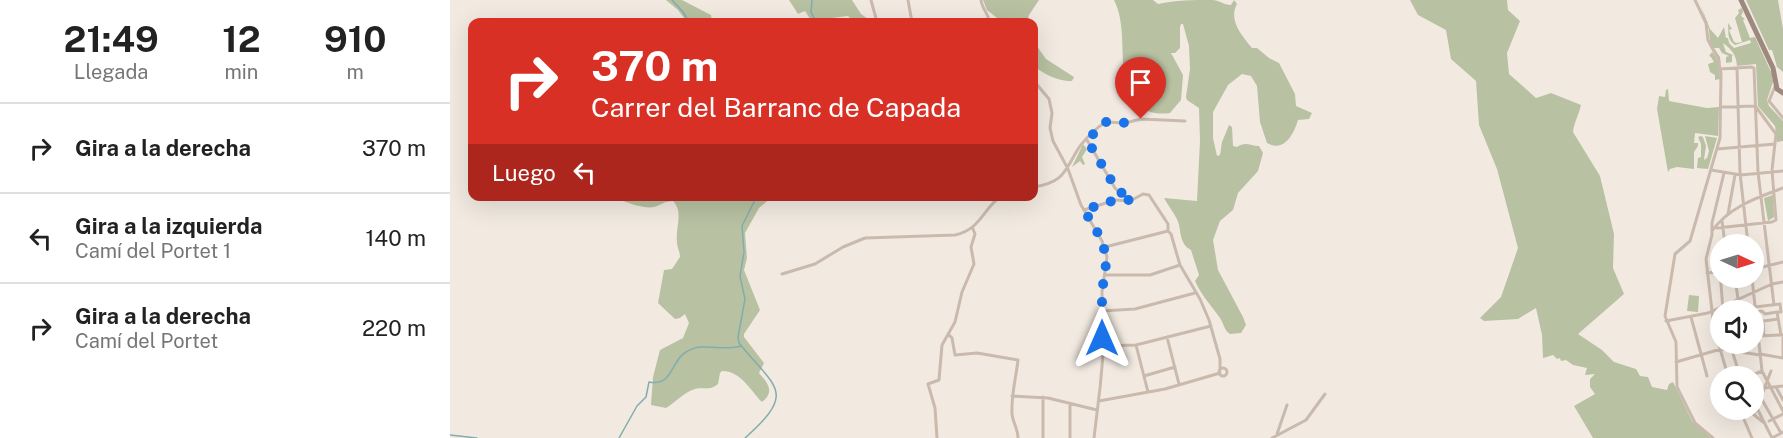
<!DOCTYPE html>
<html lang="es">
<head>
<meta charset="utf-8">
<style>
  body { margin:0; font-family:"Public Sans",sans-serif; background:#f6f6f6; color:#222; height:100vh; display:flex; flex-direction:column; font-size:22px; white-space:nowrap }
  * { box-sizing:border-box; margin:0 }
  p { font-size:20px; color:#767676 }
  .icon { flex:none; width:33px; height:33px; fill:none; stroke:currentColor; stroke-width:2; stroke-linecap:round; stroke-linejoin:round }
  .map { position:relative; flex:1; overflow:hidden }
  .details { display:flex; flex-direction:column; background:#fff; width:450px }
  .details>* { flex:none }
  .banner { position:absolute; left:18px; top:18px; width:570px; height:183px; border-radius:12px; box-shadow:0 6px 24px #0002; background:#d93025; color:#fff; overflow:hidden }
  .needle { width:39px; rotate:94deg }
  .fabs { position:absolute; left:1260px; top:234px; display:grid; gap:12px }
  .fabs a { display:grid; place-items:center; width:54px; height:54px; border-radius:50%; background:#fff; box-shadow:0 6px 24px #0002; font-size:30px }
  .pin { position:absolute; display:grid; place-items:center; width:51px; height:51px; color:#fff; margin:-62px -26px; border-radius:50% 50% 50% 0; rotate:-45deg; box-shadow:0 0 6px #0007 }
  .pin .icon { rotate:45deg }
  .me { position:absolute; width:66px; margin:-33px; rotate:0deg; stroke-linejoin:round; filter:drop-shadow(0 0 4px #0008) }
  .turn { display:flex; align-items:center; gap:21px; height:126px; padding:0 24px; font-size:27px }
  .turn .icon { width:78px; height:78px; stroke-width:2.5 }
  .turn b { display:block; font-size:42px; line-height:51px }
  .then { display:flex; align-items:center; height:57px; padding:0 24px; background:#0003; gap:12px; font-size:22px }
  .eta { display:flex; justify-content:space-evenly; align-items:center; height:102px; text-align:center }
  .eta b { font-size:36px; font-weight:700; line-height:42px }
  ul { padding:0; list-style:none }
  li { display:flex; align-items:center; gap:18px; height:90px; padding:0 24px; border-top:2px solid #e0e0e0 }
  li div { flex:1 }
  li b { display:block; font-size:22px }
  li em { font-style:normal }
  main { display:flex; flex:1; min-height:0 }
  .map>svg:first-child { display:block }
</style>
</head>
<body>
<main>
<section class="details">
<div class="eta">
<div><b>21:49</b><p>Llegada</p></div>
<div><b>12</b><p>min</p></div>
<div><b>910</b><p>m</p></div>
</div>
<ul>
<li><svg class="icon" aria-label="right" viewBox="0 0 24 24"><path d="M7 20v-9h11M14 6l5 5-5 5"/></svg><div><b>Gira a la derecha</b></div><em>370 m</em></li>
<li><svg class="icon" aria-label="left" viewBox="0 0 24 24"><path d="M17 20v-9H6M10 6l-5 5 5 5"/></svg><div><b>Gira a la izquierda</b><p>Camí del Portet 1</p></div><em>140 m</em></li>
<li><svg class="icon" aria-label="right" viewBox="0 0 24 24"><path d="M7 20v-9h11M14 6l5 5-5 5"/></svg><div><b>Gira a la derecha</b><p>Camí del Portet</p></div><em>220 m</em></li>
</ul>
</section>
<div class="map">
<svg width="1333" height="438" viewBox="0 0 1333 438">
  <rect width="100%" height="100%" fill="#f2eae1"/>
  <path fill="#b8c1a2" d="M216,0H232L261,15L262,22H237L228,10Z
    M339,0H402L411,14L418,19L423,18L424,22H404L398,16L374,19L372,22H362L355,11L348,14Z
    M533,0H589L579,15L577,22H552L537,10Z
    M664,0H703L708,4C725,0 744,0 762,0C769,0 774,5 781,5L784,0L787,4C778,20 792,36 802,48H807L819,58L829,63L845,94L846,106L862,113L859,119L848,120C844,133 835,153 817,143L810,122L807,86L801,76L792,74L778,85L763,112V138L767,156L770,155L772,142L779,125L782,127L783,146L787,147C796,141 800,146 809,146L813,153L808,171L788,193L783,210L770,221L763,240L768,270L793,317L796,325L791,333L780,334C774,330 774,324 770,318C761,305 751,295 745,281L749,275L741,250C731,245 731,235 729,225C727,216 718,206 714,198L747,201L750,141L749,108L737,100L736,97L740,69L739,46L733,24H731L730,27V48L725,53H721L733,75L731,100L720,113C713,114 705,114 698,111C687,107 675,84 674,73C671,49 675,22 664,0Z
    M960,0H1057L1058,10L1070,21L1057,53L1059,74L1086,98L1101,93L1131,105C1129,115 1124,122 1123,132L1150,176L1164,234L1163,268L1174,294L1128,334L1152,350L1164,362L1186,369L1190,376L1198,377L1202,387L1217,390L1219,384L1223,382L1242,421L1261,438H1143L1124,406L1145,394L1140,387V379L1145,374L1135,375L1137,368L1123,365L1116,360L1111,361L1110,358L1107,359L1103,355L1093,358L1092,335L1086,308L1068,319L1034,321L1030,318L1051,297L1068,248L1047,169L1029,125L1026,81L1001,59L996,30L968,15Z
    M1296,0H1328L1333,29V72L1327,67L1322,50H1319Z
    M1251,6L1260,29L1268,38L1274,27L1276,38H1278L1279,43L1284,48L1301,43L1300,40L1285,45C1276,39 1279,31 1278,23L1282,29L1279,30L1284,42L1287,43L1292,42L1285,18L1289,13L1288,10L1292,8L1293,12L1291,16L1295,19L1293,20L1300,38L1305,37L1322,74L1323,82L1317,100L1319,106L1333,121V141L1327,142L1325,126L1308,106L1306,64L1287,66C1286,54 1282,50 1273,43L1276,52L1283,55L1282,56V62L1276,63V57L1279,56L1272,53L1269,48H1264L1270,57L1271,65L1260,42L1259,30Z
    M584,42L596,59L624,77L622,81C611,82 591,74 584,65Z
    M1262,52C1269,61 1270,68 1270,79L1265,80V75L1260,72L1258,64L1264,62L1261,57L1259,56Z
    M1218,89L1219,101L1257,108L1269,107L1268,136L1245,133L1244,143H1248V146L1244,152V169L1227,167L1220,169L1218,172L1207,109L1209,96L1215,97L1216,90Z
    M1251,136L1253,137L1256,146L1254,160L1257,158L1259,151L1255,136L1267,138L1258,169L1247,168L1248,158L1251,157V144L1248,137Z
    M633,144L637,149L632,157L635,164L633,165L630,161L622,167Z
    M1323,195L1324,217L1318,221L1314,198Z
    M172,197H322L309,208L295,233L297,258L294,270L310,310L294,334V337L314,363L309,373C318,383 325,392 312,402C300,390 291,371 272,371L270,373L268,384C260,391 255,387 245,389C234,392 225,403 216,408L201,405L203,377L210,350L233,338L239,323L235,314L230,318L225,319L208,303L214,270L222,269L230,257C230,251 227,248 227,242C225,228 234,212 223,201C215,201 211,205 204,207C195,209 182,204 173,201Z
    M1239,295L1249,296L1248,312L1237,311Z"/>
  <path fill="#e9daca" d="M1295,235V244H1280L1279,236Z"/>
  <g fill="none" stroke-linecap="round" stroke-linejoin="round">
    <path stroke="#82adae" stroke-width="1.5" d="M222,0L233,12L239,22
      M362,0L361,12L366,22
      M0,435L27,438
      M169,438L187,406L196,397L199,382C223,387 221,360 236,352C253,341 272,352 291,346
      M295,438C348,391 325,388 289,343L288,337L295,299L290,276L294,252L292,226L307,196"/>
    <path stroke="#cabaae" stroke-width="3" d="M421,0L427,22
      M458,0L462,22
      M531,0C532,9 539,14 539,22
      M1245,0L1256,23L1258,40L1268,59L1271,73L1270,138L1240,241L1225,254L1215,316L1226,342L1227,387L1245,423L1263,438
      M1287,68L1290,173L1298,244
      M1270,69L1302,67L1304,68L1308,172L1324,305
      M584,81L599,99L602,113L600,128L603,141L618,169L631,205L652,241L657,257L652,292L653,355L650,388L644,438
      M1326,84L1319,101L1333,118
      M1271,107L1305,106
      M637,140L665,188L671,194L682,199
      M1267,149L1325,144
      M1261,170L1291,175L1333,171
      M1274,173L1262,223V235L1256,259L1264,328L1278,376
      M584,187C614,182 614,172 628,149C634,140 647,127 656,122L675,123L691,119L735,121
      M634,210L665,200L680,201L693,194L699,195L718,224V231L721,234L730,265L750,299L759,320L770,359V370
      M1278,214L1285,175
      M1272,221L1275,244
      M1267,228L1322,222L1326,220L1322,170L1326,134L1306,107
      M1262,231C1279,207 1306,198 1333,188
      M655,247L718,231
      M1304,269L1333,262
      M1270,272L1273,310
      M1257,273L1270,272
      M332,274L365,264L393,247L415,238L505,235C531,229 532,210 551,196
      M655,275H700L730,265
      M1285,278L1288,299
      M1302,278L1312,371L1333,411
      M1286,300L1287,310
      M1305,307L1330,304L1331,312H1327
      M652,311L685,309L745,293
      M1305,312L1312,311L1315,314L1327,312
      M1327,312L1331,335
      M1241,317L1257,376
      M1216,321L1258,313L1322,284L1333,282
      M1313,321L1314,336
      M1307,322L1328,319
      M498,334L502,338L505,355L527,353L568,360C566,378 561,395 562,414C563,423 568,429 568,438
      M1308,336L1333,335
      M717,337L729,384
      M1333,338V357
      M1280,344L1290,376
      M686,345L698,392
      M653,346L686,345L761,326
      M1310,354L1333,358
      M1226,362L1271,349L1310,355
      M769 372a4 4 0 1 1 8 0a4 4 0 1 1-8 0Z
      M694,376L725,367
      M1300,376L1312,371
      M1315,388L1333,386
      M1327,389L1333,400
      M562,396L598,398L647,410
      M1311,398L1331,433
      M649,401L715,389L770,373
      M1296,410L1293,413V417L1302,438
      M1298,410L1313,422
      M1308,410L1322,438
      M1304,415L1321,371
      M1319,421L1333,414
      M827,434L837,405
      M487,438L485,408L478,384L489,380L492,345L505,322L512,292L524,264L521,247L525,234L523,229
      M593,438V397
      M620,438V404
      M822,438L856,420L875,394
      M1322,438L1333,432"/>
    <path stroke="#9e897f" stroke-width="5" d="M1291,0L1323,68L1327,89L1333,93"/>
  </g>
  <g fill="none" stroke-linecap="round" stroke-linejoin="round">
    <path stroke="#1a73e8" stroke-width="10" stroke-dasharray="0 18" d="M652,338V292L657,257L649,235L634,210L665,200H683L667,190L637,140L656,122L663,121L675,123L691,119"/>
  </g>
</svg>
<div class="fabs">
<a><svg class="needle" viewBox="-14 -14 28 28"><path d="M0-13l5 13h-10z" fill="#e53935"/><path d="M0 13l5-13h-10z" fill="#767676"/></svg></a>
<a><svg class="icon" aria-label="sound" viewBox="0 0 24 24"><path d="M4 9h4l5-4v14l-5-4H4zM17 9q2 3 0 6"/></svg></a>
<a><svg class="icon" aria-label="search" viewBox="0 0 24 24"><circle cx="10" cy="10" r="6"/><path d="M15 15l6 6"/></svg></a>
</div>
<div class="pin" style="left:691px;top:119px;background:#d93025"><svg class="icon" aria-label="arrive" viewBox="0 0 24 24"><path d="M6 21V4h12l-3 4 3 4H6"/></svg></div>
<svg class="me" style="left:652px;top:338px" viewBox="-20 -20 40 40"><path d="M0-17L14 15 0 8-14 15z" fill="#1a73e8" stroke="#fff" stroke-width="4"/></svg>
<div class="banner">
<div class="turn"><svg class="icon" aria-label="right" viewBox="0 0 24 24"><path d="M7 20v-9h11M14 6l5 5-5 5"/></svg><div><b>370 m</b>Carrer del Barranc de Capada</div></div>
<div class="then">Luego<svg class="icon" aria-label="left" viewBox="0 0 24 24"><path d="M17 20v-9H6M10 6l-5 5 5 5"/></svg></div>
</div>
</div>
</main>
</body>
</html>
